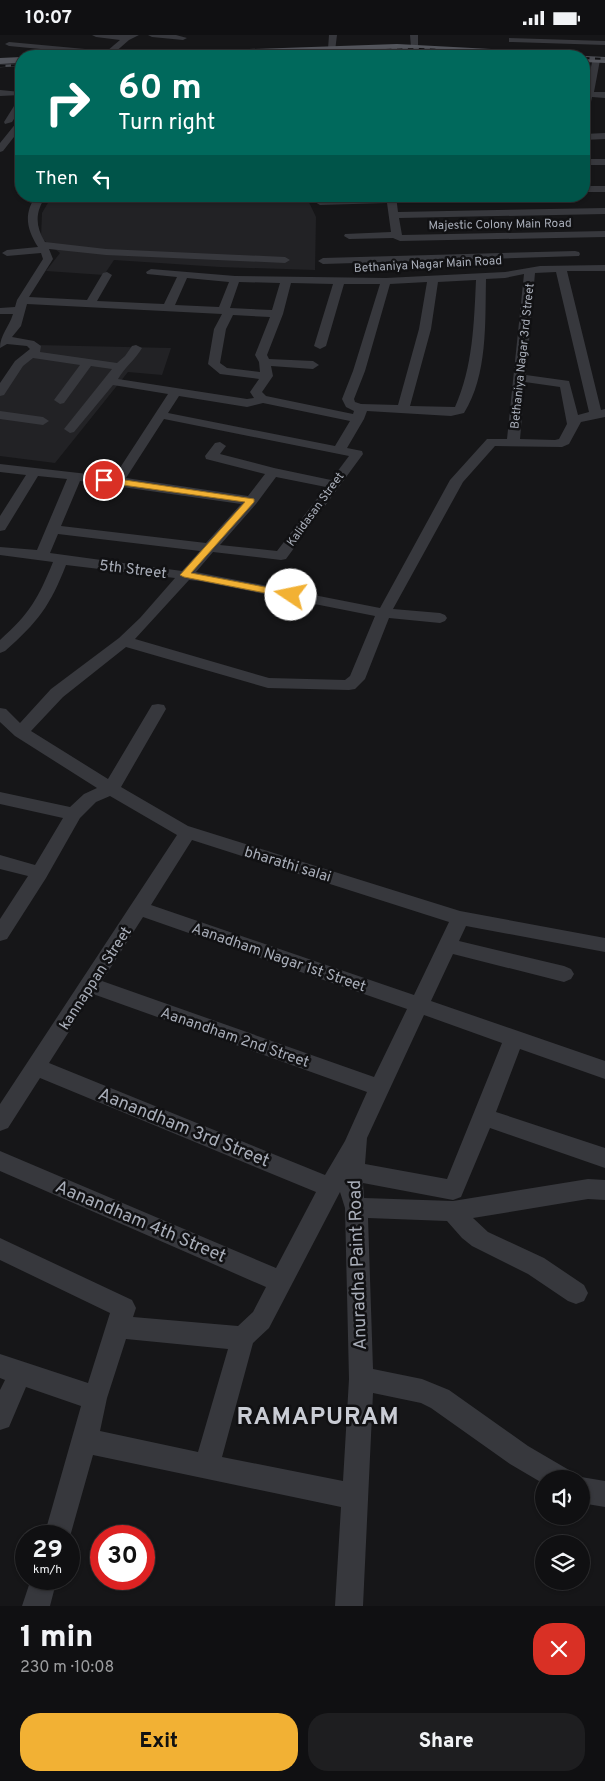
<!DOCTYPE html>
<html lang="en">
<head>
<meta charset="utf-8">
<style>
  body { margin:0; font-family:Overpass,sans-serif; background:#1e1e20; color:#f1f3f6; height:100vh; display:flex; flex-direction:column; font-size:19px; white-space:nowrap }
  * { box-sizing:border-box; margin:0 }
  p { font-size:16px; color:#9c9d9f }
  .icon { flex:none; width:28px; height:28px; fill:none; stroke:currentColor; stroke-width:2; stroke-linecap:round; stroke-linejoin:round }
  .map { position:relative; height:1571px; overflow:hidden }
  .details { display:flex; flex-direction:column; background:#101012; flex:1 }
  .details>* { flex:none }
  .banner { position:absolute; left:15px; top:15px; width:575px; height:152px; border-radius:20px; box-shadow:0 1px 4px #0004,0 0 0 1px #303032; background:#00695c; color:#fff; overflow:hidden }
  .controls { position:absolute; left:535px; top:1435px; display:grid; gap:10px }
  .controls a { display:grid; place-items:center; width:55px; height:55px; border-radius:50%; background:#101012; box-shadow:0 1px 4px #0004,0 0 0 1px #303032; font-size:25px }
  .speed { position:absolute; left:15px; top:1490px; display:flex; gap:10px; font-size:25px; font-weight:700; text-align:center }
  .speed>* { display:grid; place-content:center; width:65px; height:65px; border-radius:50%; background:#101012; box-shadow:0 1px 4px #0004,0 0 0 1px #303032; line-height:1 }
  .speed small { font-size:12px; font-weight:400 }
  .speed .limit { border:8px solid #d22; background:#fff; color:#111 }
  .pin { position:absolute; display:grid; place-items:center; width:42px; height:42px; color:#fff; margin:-21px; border:2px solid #fff; border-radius:50%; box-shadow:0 1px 5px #0007 }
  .me { position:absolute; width:55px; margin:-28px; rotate:281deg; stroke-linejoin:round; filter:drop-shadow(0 0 4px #0008) }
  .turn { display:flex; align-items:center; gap:18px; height:105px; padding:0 20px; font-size:22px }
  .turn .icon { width:65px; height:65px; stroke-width:2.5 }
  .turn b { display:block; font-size:35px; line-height:42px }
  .then { display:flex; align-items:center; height:48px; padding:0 20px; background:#0003; gap:10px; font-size:19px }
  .round { display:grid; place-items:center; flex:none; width:52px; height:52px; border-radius:20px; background:#1e1e20 }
  .overview { display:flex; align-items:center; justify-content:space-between; height:85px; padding:0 20px }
  h1 { font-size:30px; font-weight:800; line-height:38px }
  .button { display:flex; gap:10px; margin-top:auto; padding:10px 20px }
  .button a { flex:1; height:58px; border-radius:20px; background:#f2b134; color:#111; font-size:20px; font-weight:800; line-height:58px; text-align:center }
  .button a+a { background:#1e1e20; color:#f1f3f6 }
  .status { display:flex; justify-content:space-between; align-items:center; height:35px; padding:0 25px; background:#101012; direction:ltr }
  .status svg { height:14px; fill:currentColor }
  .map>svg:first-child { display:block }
</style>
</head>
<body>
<div class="status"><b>10:07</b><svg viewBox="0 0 49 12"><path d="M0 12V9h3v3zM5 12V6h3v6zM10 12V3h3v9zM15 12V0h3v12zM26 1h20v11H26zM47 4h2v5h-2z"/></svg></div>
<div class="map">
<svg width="605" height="1571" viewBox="0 0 605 1571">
  <rect width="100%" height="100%" fill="#161618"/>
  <path fill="#222225" d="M52,161H306L316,182L315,235L220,232L114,225L104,240L46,236L60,218L41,203L42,178Z
    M36,310L171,313L162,340L128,337L55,428L0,421V359Z"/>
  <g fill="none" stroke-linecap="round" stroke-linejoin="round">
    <path fill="#37383d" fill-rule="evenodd" d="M92,0H139L129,5L113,19L114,21L9,11L5,9L9,7L107,16L120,5L96,2Z
      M148,0H176L187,3L183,5L152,2Z
      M329,0H337L335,16L328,14Z
      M410,0H418V14L411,12Z
      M509,3L605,6V10L512,7H509Z
      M395,13L402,15L399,21H391Z
      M593,23L600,25L594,57H605V63L592,62L588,82L584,85V63Z
      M0,55L21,57V60L0,61Z
      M17,70L21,73L12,87L5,89L4,87L14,71Z
      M17,87H21V93L3,116L0,117V108Z
      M605,98V104L584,105V99Z
      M584,124H605V130H584Z
      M584,151H605V157H584Z
      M36,161H46C35,177 35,191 45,207L106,214L285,222L290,225L285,228L106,220L49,214L53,224L29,262L87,265L103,238L107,237L112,240L97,266L164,269L177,242L147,239L146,237L151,234L235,241L386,243L505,237L540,231L605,230V236H567L601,375L605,374V382L581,387L569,409L562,412L495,411L463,447L393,574L440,578L445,580L447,583L445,586L440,588L389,583L365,644L355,654L349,655L268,653L126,612L63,662L31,696L108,744L152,670L158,669L164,670L166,674L121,752L188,791L460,876L605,903V917L466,891L459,906L564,931L571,934L574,939L571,944L564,947L453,919L431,966L605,1026V1044L520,1014L496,1077L605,1113V1133L490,1093L461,1162L453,1165L363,1148L364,1163L453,1166L588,1144L605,1145V1165L588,1164L473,1183L488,1197L544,1223L584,1250L588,1258L584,1266L576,1269L568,1266L528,1239L472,1211L462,1203L447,1186L368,1183L373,1334L422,1344L449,1355L528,1411L569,1435L573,1444H544V1449L510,1429L431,1373L421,1368L373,1358L363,1571H335L341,1472L93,1420L69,1505V1501H44L81,1371L26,1352L9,1392L0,1395V1355L5,1345L0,1343V1319L88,1348L110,1278L0,1225V1203L132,1265L136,1273L133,1282L238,1291L253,1277L266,1252L0,1136V1116L276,1233L316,1157L40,1043L8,1093L0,1096V1069L177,800L110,761L96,767L80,783L46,843L7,904L0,906V884L28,841L0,834V820L35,830L63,783L0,769V757L70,772L84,759L97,753L15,701L0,687V673L6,674L20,688L51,654L119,603L140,583L175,543L66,530C50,571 38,587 5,616L0,618V605C30,578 38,564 53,527L0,520V512L37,515L67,444L38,441L5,495L0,496V481L26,440L0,437V429L114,442L168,359L113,350L74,397L70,398L64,394L112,334L91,331L64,368L60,369L54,365L80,330L33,323L23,331L4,360L0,361V348L15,326L30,314L27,311L7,309L0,313C0,300 9,292 13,279H0V273L15,272L17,265L43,224L41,218L7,221L2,218L7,215L38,212C27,195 23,179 36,161ZM556,237L589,377L578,380L569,346L526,340L535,238ZM524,239L507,404H487L450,445L380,573L196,537L213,517L281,525L286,524L363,419L362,416L347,413L364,384L367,376L451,381L464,378C488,340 485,287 486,244L505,243ZM187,243L229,247L219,272L175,270ZM476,245C474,288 473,332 455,372L410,371L431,294L438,247ZM239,247L280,248L272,275L230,273ZM427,247L419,294L398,370L361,369L355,367L354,364L365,336L390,249ZM291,248L333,249L314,311L320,314L326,311L344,249H380L353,336L342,364L346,372L354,376L353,379L266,361L262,357L273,341L271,331L313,334L319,330L313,326L269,324L267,320L283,279ZM27,269L222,279L214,294L208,329L220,339L259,344L250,357L254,363L247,364L118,344C125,332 135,325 142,313L136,310L132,311L125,321L117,328L40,317L41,311L34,306L12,302L21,291ZM233,280L270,282L255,320L259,327L260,337L227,333L220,328L226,294ZM525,347L560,352L567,389L559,404L555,405L520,404ZM179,361L247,372L263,368L350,386L335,411L168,378ZM164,384L349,421L331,445L274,433L220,419L226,411L220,407L215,408L205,421L206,424L265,439L248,461L126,443ZM276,442L326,452L277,516L220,510L256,469ZM80,446L241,469L206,508L61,491ZM58,499L200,516L182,536L50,518ZM189,545L199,546L375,581L350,641L345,645L269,643L135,604ZM192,805L449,887L414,960L151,870ZM143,882L407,974L374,1042L102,946ZM93,959L367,1057L345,1106L325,1140L49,1028ZM424,980L502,1008L447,1144L365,1129L367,1103ZM340,1157L345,1173L349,1344L343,1446L222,1422L253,1308L269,1293ZM126,1304L228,1314L198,1417L100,1396L107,1363Z
      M386,161H396L398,177L605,173V179L399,183L402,200L605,196V202L400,206L393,203L349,204L344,201L345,199L391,197L387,168L320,170L315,167L320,164Z
      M575,216L579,217L580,219L579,221L323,229L318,226L323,223Z
      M0,376L43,382L49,386L43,390L0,384Z
      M581,1442L605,1446V1472L581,1468V1444H577Z
      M31,1544H57L50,1571H22Z"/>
    <path fill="#53555c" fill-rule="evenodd" d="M397,9L564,18L569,21H515L397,15L211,21H130L135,18Z
      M584,21L605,22V28L584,27Z
      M21,22V28L0,29V23Z"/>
    <defs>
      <path id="rail" d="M177,21L420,14L554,21
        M584,23L605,24
        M0,31L21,30"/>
    </defs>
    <use href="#rail" stroke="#4a4c52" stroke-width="2.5"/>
    <use href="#rail" stroke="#111113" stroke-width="2" stroke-dasharray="5.5" stroke-linecap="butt"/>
  </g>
  <path fill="#f2b134" stroke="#9d7322" d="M104,442L254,464V467L191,538L291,557L296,560L291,563L184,542L180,540L245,467L101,447V443Z"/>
  <g text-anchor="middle" stroke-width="5" stroke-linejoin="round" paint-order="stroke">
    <g font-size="12" fill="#a8adb8" stroke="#111113">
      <text transform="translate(500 189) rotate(-1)" y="4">Majestic Colony Main Road</text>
      <text transform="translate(428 229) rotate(-3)" y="4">Bethaniya Nagar Main Road</text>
      <text transform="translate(522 321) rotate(-84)" y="4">Bethaniya Nagar 3rd Street</text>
      <text transform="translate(315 474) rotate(-54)" y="4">Kalidasan Street</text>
    </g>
    <g font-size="15" fill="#a8adb8" stroke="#111113">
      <text transform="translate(133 534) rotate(7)" y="5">5th Street</text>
      <text transform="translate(288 829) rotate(17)" y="5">bharathi salai</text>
      <text transform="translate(279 922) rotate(19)" y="5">Aanadham Nagar 1st Street</text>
      <text transform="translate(95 943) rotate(-57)" y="5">kannappan Street</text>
      <text transform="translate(235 1002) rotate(19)" y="5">Aanandham 2nd Street</text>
    </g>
    <g font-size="18" fill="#a8adb8" stroke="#111113">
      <text transform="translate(184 1092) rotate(22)" y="6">Aanandham 3rd Street</text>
      <text transform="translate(141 1186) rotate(23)" y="6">Aanandham 4th Street</text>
      <text transform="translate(357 1230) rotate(-92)" y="6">Anuradha Paint Road</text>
    </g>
    <g font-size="24" font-weight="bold" letter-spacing="1" fill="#c9ccd4" stroke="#111113">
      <text x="318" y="1389">RAMAPURAM</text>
    </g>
  </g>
</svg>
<div class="controls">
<a><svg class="icon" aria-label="sound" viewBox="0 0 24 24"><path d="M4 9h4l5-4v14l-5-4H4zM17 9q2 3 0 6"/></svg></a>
<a><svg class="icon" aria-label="layers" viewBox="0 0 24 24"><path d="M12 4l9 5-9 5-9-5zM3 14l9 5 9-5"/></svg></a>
</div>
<div class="speed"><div>29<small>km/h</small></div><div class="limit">30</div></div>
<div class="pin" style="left:104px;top:445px;background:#d93025"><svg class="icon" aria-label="arrive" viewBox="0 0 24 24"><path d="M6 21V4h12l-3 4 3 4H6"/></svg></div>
<svg class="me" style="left:291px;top:560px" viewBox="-20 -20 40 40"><circle r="19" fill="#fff"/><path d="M0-13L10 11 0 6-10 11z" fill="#f2b134"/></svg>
<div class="banner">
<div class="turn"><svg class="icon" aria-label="right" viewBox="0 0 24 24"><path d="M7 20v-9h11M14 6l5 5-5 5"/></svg><div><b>60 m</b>Turn right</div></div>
<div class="then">Then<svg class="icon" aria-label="left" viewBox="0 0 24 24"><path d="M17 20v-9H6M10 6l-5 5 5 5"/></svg></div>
</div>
</div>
<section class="details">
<div class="overview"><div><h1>1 min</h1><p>230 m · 10:08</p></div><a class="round" style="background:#d93025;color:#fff"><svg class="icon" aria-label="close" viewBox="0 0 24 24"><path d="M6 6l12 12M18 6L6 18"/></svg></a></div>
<div class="button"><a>Exit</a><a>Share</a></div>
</section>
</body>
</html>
